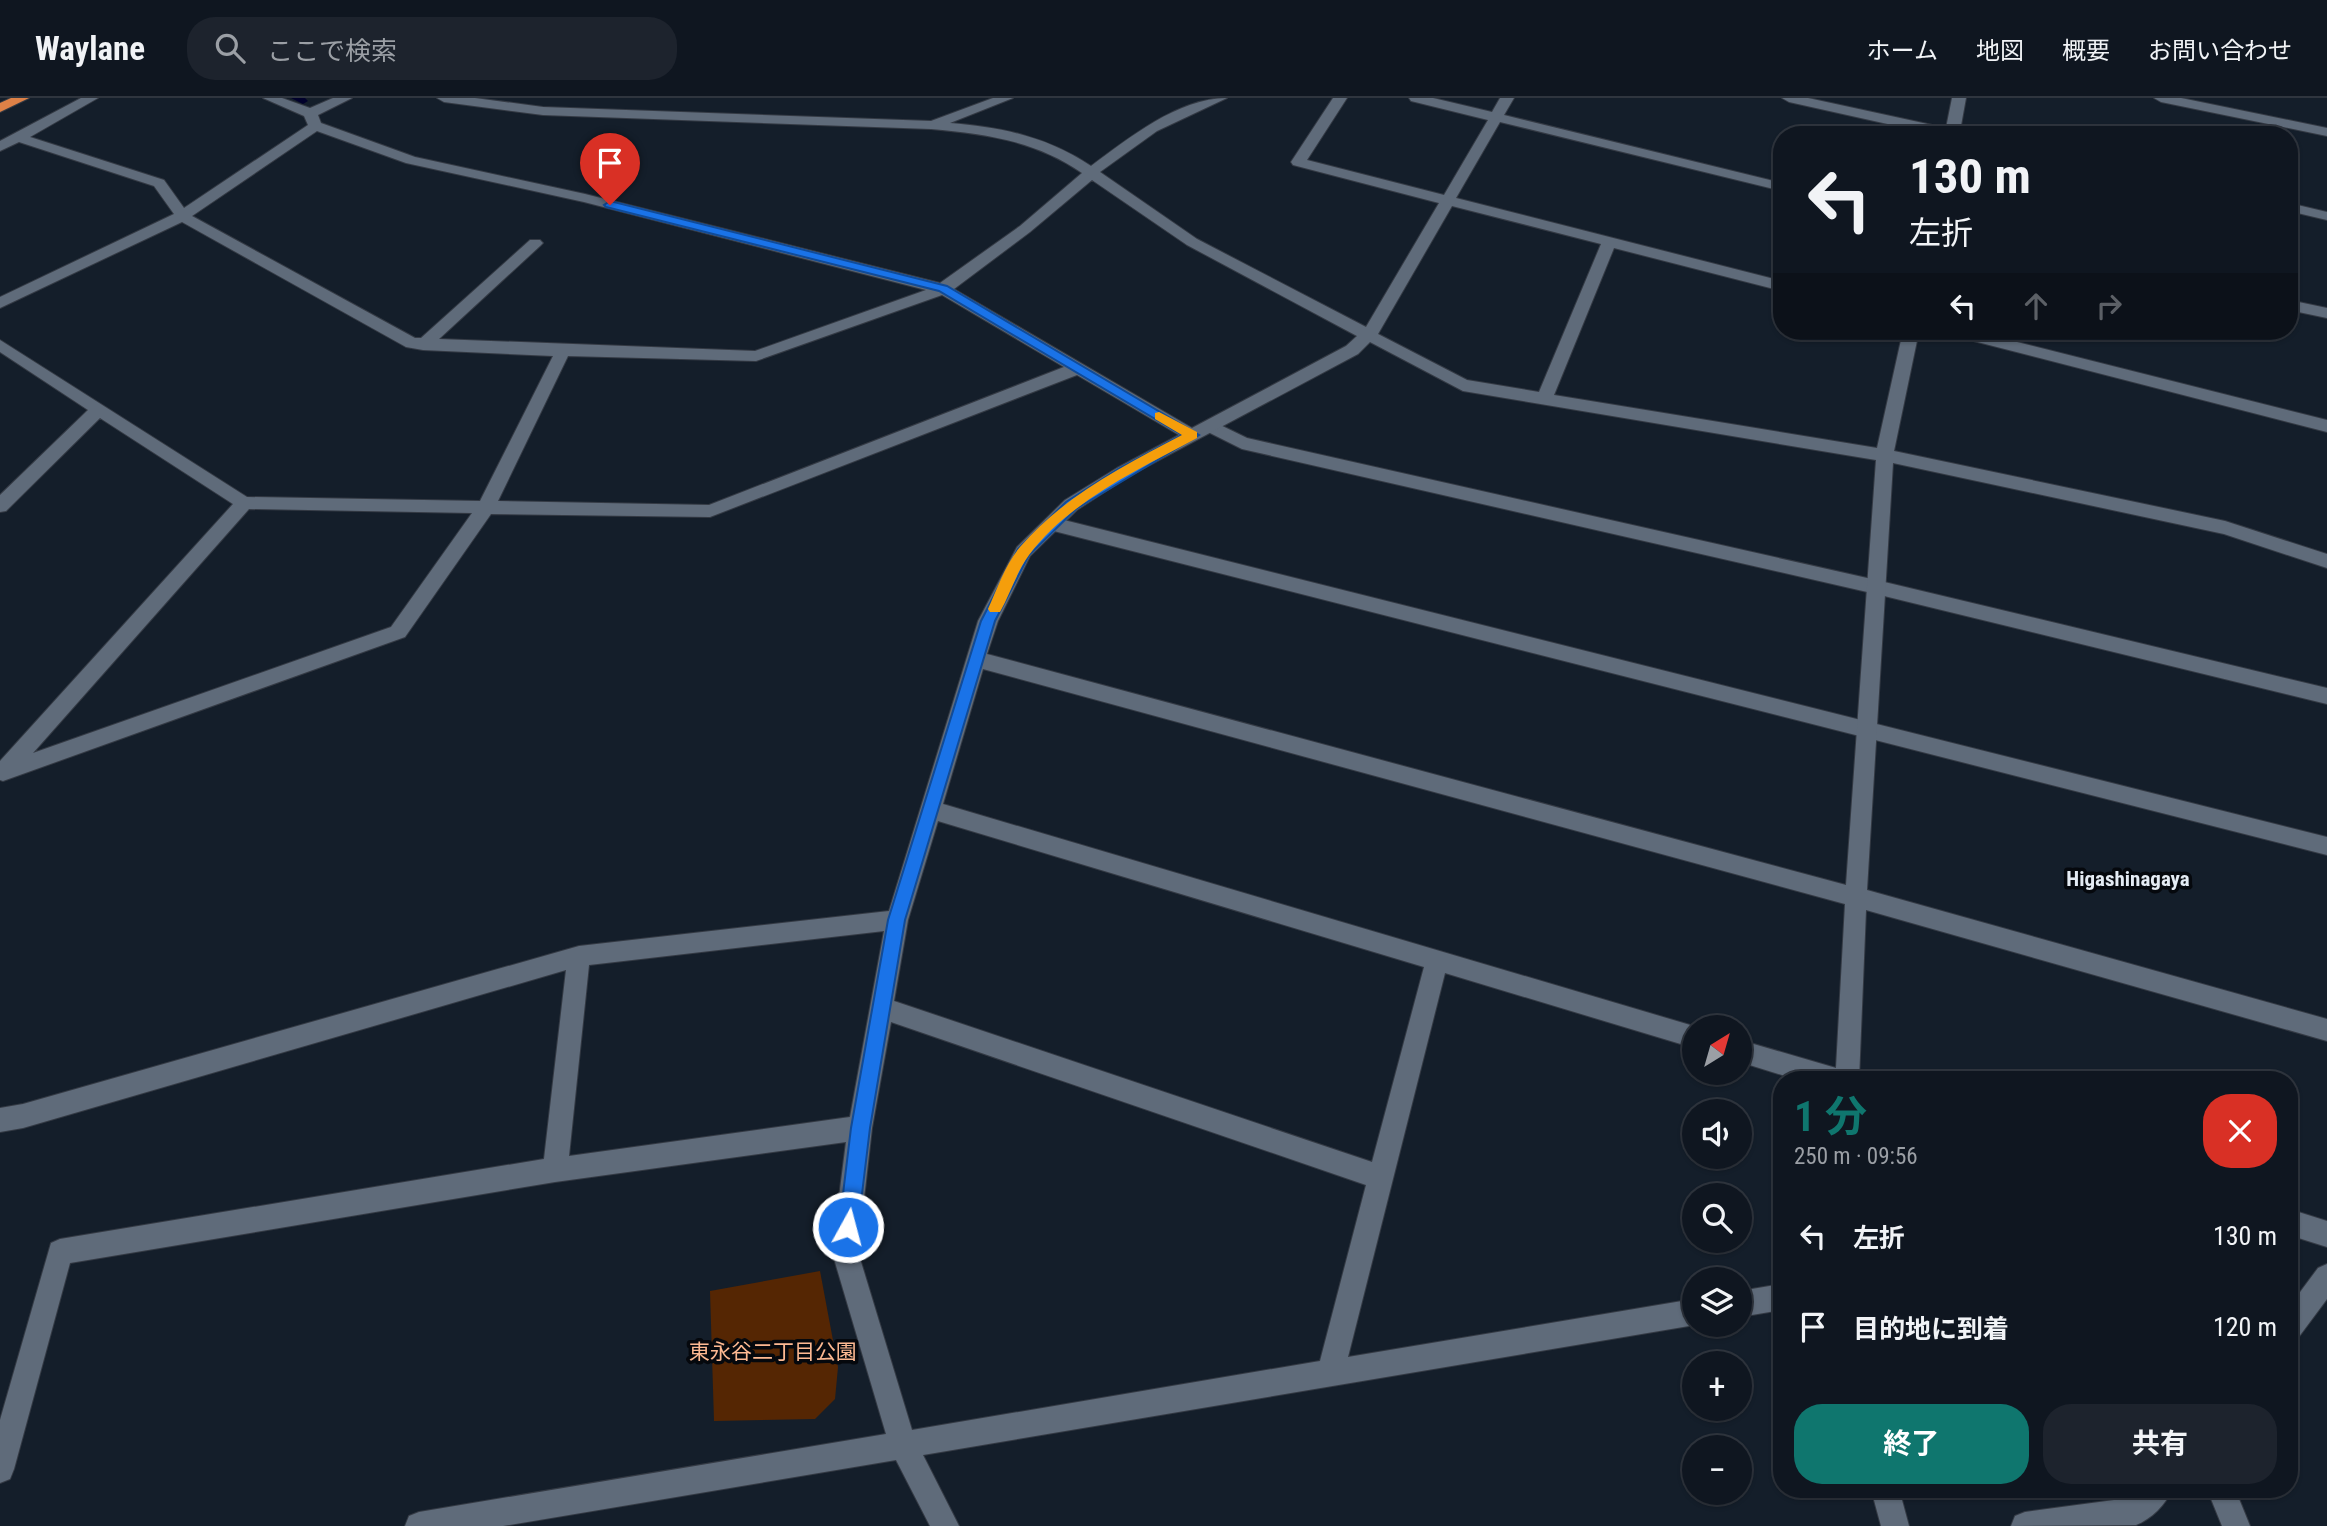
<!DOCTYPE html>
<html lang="ja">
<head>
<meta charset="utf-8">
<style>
  body { margin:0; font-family:"Roboto Condensed","Noto Sans JP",sans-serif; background:#1d232d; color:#f1f3f6; height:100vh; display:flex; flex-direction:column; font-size:26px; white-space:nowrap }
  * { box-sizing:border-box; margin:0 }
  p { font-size:23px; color:#9b9fa5 }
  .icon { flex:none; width:38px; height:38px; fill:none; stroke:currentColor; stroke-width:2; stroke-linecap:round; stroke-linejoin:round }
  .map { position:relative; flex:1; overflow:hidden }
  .sheet { position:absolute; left:1773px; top:973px; width:525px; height:427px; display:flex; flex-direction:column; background:#0f1620; border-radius:28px; box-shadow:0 2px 5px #0004,0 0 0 2px #2f353e }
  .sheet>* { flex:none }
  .hud { position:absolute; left:1773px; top:28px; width:525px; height:214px; border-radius:28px; box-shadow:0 2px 5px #0004,0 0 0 2px #2f353e; background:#0f1620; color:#f1f3f6; overflow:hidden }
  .needle { width:46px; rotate:37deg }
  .fabs { position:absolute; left:1682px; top:917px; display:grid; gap:14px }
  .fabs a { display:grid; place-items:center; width:70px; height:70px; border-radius:50%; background:#0f1620; box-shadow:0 2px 5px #0004,0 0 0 2px #2f353e; font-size:35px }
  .pin { position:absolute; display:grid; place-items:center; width:60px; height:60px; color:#fff; margin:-72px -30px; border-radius:50% 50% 50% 0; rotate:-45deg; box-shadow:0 0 7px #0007 }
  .pin .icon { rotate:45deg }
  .me { position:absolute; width:77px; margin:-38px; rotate:7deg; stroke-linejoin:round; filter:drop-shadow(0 0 5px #0008) }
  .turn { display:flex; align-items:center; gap:24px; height:147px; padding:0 21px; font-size:32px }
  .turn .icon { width:91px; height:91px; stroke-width:2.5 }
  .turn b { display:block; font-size:49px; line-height:60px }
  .lanes { display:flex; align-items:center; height:66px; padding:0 21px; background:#0003; justify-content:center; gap:35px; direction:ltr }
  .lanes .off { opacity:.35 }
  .round { display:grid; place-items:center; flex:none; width:74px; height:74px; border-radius:28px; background:#1d232d }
  .head { display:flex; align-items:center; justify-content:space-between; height:119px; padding:0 21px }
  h1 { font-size:42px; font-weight:700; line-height:52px; color:#0f766e }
  .primary-button { display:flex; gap:14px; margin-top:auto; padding:14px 21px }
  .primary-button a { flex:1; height:80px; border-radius:28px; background:#0f766e; color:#fff; font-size:28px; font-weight:700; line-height:80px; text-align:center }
  .primary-button a+a { background:#1d232d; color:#f1f3f6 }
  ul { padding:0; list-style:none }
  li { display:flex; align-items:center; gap:21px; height:91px; padding:0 21px }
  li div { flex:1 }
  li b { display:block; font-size:26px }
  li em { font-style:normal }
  header { display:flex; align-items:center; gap:42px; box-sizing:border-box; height:98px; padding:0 35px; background:#0f1620; border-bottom:2px solid #2f353e }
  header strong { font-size:33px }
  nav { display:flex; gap:38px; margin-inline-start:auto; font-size:24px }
  .search { width:490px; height:63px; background:#1d232d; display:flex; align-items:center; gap:18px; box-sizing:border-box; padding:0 24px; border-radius:28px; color:#9b9fa5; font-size:26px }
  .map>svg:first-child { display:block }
</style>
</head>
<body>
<header>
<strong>Waylane</strong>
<div class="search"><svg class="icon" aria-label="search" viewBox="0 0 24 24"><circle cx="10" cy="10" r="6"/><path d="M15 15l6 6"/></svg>ここで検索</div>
<nav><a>ホーム</a><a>地図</a><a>概要</a><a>お問い合わせ</a></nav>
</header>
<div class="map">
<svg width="2327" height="1428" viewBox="0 0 2327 1428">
  <rect width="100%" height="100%" fill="#141e2a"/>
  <path fill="#552603" d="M820,1173L838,1269L835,1301L815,1321L714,1323L710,1193Z"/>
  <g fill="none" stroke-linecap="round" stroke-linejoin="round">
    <path fill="#00002b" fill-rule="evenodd" d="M291,0H305L308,3L303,6Z"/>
    <defs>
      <path id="service" d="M1210,322L1247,340L1876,482L2327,590V606L1876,496L1242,351L1204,332L1202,328Z
        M1052,419L2327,739V757L1046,431L1043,426L1046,421Z"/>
      <path id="minor" d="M81,0H98L30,39L164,82L184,110L308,27L304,18L263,0H282L310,10L333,0H352L318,17L321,25L415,59L585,96L940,185L1020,128L1082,75C1036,43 986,36 931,31L543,17L444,4L437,0H475L543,9L931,23L993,0H1013L950,25C1001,29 1048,39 1091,68C1129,40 1178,0 1227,0L1157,33L1100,74L1197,141L1366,229L1439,105L1293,67L1291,64L1333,0H1347L1307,62L1444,97L1488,22L1411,3L1409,0H1433L1492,14L1500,0H1514L1504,17L1782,85V93L1500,24L1456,100L1782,183V193L1614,150L1554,297L1877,350L1903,233H1919L1894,353L2225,423L2327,456V470L2224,436L1893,365L1867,792L2327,921V943L1866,812L1859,982H1798L1740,964V942L1836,970L1845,806L983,571L943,706L1697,929H1694V950L1445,875L1348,1259L1694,1201L1695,1227L923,1357L959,1428H930L896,1362L503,1428H405L409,1418L419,1414L886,1336L832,1154L846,1044L555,1084L70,1165L14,1371L10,1381L0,1385V1322L51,1145L60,1141L544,1061L566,872L23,1030L0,1034V1010L23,1006L579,848L889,813L978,523L1017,449L1065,402L1117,370L1179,337L1077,277L710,419L491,416L405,539L3,683L0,682V663L233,406L100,320L6,413L0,414V397L88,312L0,254V242L247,399L480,403L553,258L423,252L406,249L182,124L0,210V199L174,116L154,88L19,44L0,53V43ZM317,33L406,65L584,104L926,192L755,253L439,241L540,148L543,145L540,142H530L421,240H415L192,118ZM1092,82L1187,147L1357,238L1346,248L1192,330L954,191L1030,134ZM1452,108L1601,146L1539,294L1467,282L1378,236ZM942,197L1064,269L709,407L498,403L568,258L756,263ZM1370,244L1463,293L1876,362L1846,787L987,556L998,523L1030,458L1077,412L1129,378L1358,256ZM249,411L472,415L391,529L33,655ZM938,723L1424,869L1372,1064L894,903L908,822ZM884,833L850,1019L569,1058L589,867ZM891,924L1366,1087L1320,1263L912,1332L858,1154L872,1030Z
        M1782,0H1808L1946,30L1952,0H1966L1960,33L1964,37H1937L1789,4Z
        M2154,0H2181L2327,30V38L2161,4Z
        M2289,105L2327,114V122L2289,113Z
        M2289,202L2327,210V220L2289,212Z
        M1946,233H1973L2327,322V334L1954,238Z
        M2289,1111L2327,1123V1149L2289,1137Z
        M2327,1166V1201L2298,1240L2289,1244V1209L2318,1170Z
        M1782,1186V1212L1740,1219V1193Z
        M1871,1391H1899L1909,1428H1881Z
        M2138,1391H2172C2166,1407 2151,1421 2136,1427L2011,1428L2015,1418L2025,1414L2129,1400Z
        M2207,1391H2235L2250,1428H2222Z"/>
      <path id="motorway" d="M11,0H29L0,14V5Z"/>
    </defs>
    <use href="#service" stroke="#343a44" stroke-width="2"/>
    <use href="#minor" stroke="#343a44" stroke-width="2"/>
    <use href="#motorway" stroke="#343a44" stroke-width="2"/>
    <use href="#service" fill="#5f6b7a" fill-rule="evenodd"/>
    <use href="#minor" fill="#5f6b7a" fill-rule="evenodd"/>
    <use href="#motorway" fill="#dd8147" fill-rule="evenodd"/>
  </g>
  <path fill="#1a73e8" stroke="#114b97" stroke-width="2" d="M610,103L947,188L1199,337L1076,411L1029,457L995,523L905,822L870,1030L858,1129L855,1136L848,1139L841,1136L839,1129L851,1030L888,822L981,523L1018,451L1066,404L1118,371L1182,337L939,193L606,109L604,107Z"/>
  <path fill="#f59e0b" d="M1159,314L1197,334V340C1138,372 1071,402 1029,457C1017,473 1010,496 1000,514H990L988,511C997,491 1006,465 1020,449C1064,398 1123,368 1182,337L1155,321V315Z"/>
  <g text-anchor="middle" stroke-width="7" stroke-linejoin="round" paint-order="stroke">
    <g font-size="21" font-weight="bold" fill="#e4ebf3" stroke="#05080d">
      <text x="2128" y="788">Higashinagaya</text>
    </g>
    <g font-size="21" fill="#fdb992" stroke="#05080d">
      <text x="773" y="1261">東永谷二丁目公園</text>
    </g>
  </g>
</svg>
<div class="fabs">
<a><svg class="needle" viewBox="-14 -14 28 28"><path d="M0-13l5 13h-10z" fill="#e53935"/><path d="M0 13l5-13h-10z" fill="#9b9fa5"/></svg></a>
<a><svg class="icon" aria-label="sound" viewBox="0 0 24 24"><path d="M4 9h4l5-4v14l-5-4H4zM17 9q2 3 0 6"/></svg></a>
<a><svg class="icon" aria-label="search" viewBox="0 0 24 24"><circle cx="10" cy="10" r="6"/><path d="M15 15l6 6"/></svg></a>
<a><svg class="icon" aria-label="layers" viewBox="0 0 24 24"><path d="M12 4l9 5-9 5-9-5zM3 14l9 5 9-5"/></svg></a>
<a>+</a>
<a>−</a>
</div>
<div class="pin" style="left:610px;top:107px;background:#d93025"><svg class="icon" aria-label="arrive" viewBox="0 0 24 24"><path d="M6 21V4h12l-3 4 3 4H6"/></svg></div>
<svg class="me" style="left:848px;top:1129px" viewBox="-20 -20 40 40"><circle r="17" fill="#1a73e8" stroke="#fff" stroke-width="3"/><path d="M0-11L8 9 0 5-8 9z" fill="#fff"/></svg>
<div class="hud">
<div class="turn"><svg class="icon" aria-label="left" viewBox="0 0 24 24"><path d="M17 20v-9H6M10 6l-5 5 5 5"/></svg><div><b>130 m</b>左折</div></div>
<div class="lanes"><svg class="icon" aria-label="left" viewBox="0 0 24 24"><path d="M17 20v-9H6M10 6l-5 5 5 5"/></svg><svg class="icon off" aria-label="ahead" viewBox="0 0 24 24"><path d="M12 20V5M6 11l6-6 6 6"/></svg><svg class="icon off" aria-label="right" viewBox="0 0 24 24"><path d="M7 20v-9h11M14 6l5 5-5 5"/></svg></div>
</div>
<section class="sheet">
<div class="head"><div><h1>1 分</h1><p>250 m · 09:56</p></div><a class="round" style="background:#d93025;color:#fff"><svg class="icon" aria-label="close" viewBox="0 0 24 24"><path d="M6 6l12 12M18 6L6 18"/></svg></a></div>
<ul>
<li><svg class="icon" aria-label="left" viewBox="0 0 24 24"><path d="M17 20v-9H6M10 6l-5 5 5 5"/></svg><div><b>左折</b></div><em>130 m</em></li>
<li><svg class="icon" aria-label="arrive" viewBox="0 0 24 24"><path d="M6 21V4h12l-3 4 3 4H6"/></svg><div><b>目的地に到着</b></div><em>120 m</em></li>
</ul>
<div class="primary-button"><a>終了</a><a>共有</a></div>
</section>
</div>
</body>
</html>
